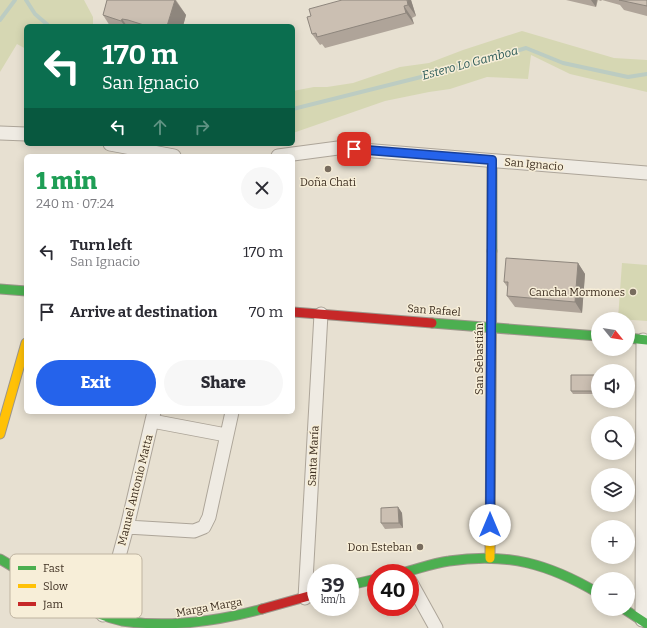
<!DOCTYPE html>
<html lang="en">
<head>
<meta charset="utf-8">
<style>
  body { margin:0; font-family:Bitter,serif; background:#f7f7f7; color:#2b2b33; height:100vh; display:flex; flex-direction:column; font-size:15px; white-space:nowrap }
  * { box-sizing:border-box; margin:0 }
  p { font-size:13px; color:#7c7c81 }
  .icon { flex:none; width:22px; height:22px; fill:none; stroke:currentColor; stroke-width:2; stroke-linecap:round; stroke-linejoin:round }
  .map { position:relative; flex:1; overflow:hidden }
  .drawer { position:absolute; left:24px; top:154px; width:271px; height:260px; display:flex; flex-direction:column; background:#fff; border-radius:6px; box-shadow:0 2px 10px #0003 }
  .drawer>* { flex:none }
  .hud { position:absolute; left:24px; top:24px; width:271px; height:122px; border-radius:6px; box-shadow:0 2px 10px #0003; background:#0b6e4f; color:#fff; overflow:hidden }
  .needle { width:26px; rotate:120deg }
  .fabs { position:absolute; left:591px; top:312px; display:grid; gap:8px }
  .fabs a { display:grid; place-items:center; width:44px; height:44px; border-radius:50%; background:#fff; box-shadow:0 2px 10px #0003; font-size:20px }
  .speed { position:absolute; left:307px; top:564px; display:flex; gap:8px; font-size:20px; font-weight:700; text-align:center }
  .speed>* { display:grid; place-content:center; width:52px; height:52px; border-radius:50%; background:#fff; box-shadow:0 2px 10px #0003; line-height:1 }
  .speed small { font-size:10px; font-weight:400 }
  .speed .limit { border:6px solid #d22; background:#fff; color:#111 }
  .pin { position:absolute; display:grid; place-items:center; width:34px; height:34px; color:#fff; margin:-17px; border-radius:8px; box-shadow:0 2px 6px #0006 }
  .me { position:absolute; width:44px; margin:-22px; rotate:0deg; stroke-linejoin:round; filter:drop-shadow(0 0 3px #0008) }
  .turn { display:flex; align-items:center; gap:14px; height:84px; padding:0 12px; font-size:18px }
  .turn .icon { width:52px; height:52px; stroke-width:2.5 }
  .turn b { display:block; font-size:28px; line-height:34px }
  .lanes { display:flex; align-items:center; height:38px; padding:0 12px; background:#0003; justify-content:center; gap:20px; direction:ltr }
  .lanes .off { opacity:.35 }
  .round { display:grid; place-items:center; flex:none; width:42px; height:42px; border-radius:21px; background:#f7f7f7 }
  .overview { display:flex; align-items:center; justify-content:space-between; height:68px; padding:0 12px }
  h1 { font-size:24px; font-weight:800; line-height:30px; color:#1e9e55 }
  .cta { display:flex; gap:8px; margin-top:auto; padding:8px 12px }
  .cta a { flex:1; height:46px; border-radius:24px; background:#2563eb; color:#fff; font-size:16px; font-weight:800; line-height:46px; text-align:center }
  .cta a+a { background:#f7f7f7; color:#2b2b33 }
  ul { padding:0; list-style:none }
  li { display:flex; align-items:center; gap:12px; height:60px; padding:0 12px }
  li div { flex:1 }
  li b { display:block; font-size:15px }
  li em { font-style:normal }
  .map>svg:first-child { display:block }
</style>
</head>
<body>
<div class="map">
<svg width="647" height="628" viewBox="0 0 647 628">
  <rect width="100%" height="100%" fill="#e7e0d1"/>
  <path fill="#d6d7b3" d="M0,0H84L93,17V26H26V49L17,44L0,72Z
    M522,31L614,58L647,60V92L570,74L531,55L528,79L487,77L450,89L429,92L385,101L293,133V91L314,87H327L353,83L400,67L429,63L463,50Z
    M622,263L647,265V321L618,319Z"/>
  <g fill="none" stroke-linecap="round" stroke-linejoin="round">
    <path stroke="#bcccc2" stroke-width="4" d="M26,0L35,14L49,26
      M0,20L15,0
      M293,109L477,63L526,48L563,63L628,77L647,74"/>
    <defs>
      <path id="street" d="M0,133L26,134
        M110,144L174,156
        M278,156L338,148L647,173
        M152,421L226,435
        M127,527L194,531L204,527L209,517L232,412
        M410,581L436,628
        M305,598L321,314
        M103,615L127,527L154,412
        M642,620L643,340"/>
      <path id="fast" d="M492,251V160
        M0,289L26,291
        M432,323L598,336
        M628,338L647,340
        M0,559C36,580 81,612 122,621C168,628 218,621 262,609
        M402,573C418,569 433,563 449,561C507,552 549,564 598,593
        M350,585L376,579
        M624,609L647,624"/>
      <path id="slow" d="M0,434L26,343
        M490,558L492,251"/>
      <path id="jam" d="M293,312L432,323
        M262,609L316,594"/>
    </defs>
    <use href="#street" stroke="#ada599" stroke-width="15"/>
    <use href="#fast" stroke="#9c958a" stroke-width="11"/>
    <use href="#slow" stroke="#9c958a" stroke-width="11"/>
    <use href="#jam" stroke="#9c958a" stroke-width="11"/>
    <use href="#street" stroke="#efebe3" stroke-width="13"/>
    <use href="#fast" stroke="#4caf50" stroke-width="9"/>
    <use href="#slow" stroke="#ffc107" stroke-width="9"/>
    <use href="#jam" stroke="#c62828" stroke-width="9"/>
  </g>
  <path fill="#afa499" d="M107,0H176L186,15L183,26H110L103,15Z
    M411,0L416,16L412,18L414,24L325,48L322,44L320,45L312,34Z
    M566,0H647V16L624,10L620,5L602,0L601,1L598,0L596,7Z
    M578,263L585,274L582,313L515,307L507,296L508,288L504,282Z
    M598,375V394H573L571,391Z
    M398,507L402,513L403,528L385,529L381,523Z"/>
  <path fill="#8e867d" d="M175,0L186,15L183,26H167Z
    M407,0H411L416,16L408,5Z
    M591,0H597L596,7Z
    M404,6L412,18L414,24L406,13Z
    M122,19L127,26H125L121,21Z
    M578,263L585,274L582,313L575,302Z
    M398,507L402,513L403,528L399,523Z"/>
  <path fill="#cbbfb2" stroke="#8e867d" d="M107,0H175L167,26H147L128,20L122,19L121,21L103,15Z
    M342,0H407L408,5L404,6L406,13L317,37L316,33L312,34L307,17L311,16L309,9Z
    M619,0H647V6Z
    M506,258L578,263L575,302L507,296L508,282H504Z
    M571,375H598V391H571Z
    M398,507L399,523H381V508Z"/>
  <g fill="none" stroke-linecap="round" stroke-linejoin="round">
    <defs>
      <path id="route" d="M354,149L492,160L490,525"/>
    </defs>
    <use href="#route" stroke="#184099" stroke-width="10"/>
    <use href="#route" stroke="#2563eb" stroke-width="7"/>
  </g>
  <g fill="#786c5e" stroke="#f7eed8" stroke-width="1.5">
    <circle cx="328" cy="169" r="4"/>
    <circle cx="633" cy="292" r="4"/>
    <circle cx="420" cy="547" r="4"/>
  </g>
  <g text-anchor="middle" stroke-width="3" stroke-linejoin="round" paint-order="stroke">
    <g font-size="11" fill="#3d2e20" stroke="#f7eed8">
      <text transform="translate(534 164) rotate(5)" y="4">San Ignacio</text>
      <text transform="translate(434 310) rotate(4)" y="4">San Rafael</text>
      <text transform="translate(479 359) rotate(-90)" y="4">San Sebastián</text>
      <text transform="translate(313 456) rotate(-87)" y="4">Santa María</text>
      <text transform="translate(135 490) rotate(-76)" y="4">Manuel Antonio Matta</text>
      <text transform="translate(209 607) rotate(-10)" y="4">Marga Marga</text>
    </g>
    <g font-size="11" fill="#3d2e20" stroke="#f7eed8" text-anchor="end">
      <text x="328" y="186" text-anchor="middle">Doña Chati</text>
      <text x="625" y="296">Cancha Mormones</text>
      <text x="412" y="551">Don Esteban</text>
    </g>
    <g font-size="12" font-style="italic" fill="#2f5d5a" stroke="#f7eed8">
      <text transform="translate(470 63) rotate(-15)" y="4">Estero Lo Gamboa</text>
    </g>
  </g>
  <rect x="10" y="554" width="132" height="64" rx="6" fill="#f7eed8" stroke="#bfb4a1" stroke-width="1"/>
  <rect x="18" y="566" width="18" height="4" fill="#4caf50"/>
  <rect x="18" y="584" width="18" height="4" fill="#ffc107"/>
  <rect x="18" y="602" width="18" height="4" fill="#c62828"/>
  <g font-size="11" fill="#3d2e20">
    <text x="43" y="572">Fast</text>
    <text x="43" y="590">Slow</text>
    <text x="43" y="608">Jam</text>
  </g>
</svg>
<div class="fabs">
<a><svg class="needle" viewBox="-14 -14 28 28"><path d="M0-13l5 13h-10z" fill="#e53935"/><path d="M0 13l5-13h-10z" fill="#7c7c81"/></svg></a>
<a><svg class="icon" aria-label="sound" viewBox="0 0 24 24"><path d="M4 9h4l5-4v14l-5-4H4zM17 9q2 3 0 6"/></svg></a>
<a><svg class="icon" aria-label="search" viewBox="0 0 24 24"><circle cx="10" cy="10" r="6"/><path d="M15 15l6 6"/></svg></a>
<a><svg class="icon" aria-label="layers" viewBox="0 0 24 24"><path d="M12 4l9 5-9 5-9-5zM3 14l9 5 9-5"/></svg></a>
<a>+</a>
<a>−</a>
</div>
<div class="speed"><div>39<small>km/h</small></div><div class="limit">40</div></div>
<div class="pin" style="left:354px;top:149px;background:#d93025"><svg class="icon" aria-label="arrive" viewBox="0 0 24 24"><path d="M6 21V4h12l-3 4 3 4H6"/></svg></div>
<svg class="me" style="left:490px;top:525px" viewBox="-20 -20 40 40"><circle r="19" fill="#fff"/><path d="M0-13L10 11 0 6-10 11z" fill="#2563eb"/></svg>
<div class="hud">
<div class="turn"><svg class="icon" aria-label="left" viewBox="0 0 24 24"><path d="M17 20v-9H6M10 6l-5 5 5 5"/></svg><div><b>170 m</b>San Ignacio</div></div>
<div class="lanes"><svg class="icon" aria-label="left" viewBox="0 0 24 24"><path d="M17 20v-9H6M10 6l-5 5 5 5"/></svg><svg class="icon off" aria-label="ahead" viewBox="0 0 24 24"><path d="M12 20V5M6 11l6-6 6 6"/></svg><svg class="icon off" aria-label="right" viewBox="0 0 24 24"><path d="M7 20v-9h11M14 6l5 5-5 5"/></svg></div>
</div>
<section class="drawer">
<div class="overview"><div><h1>1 min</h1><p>240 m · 07:24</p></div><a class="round"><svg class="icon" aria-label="close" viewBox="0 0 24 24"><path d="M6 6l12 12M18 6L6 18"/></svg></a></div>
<ul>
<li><svg class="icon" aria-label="left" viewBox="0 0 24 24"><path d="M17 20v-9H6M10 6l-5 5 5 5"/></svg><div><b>Turn left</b><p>San Ignacio</p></div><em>170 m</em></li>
<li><svg class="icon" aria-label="arrive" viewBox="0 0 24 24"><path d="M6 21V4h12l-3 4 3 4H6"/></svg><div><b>Arrive at destination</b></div><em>70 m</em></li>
</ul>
<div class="cta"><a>Exit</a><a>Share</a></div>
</section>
</div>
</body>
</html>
